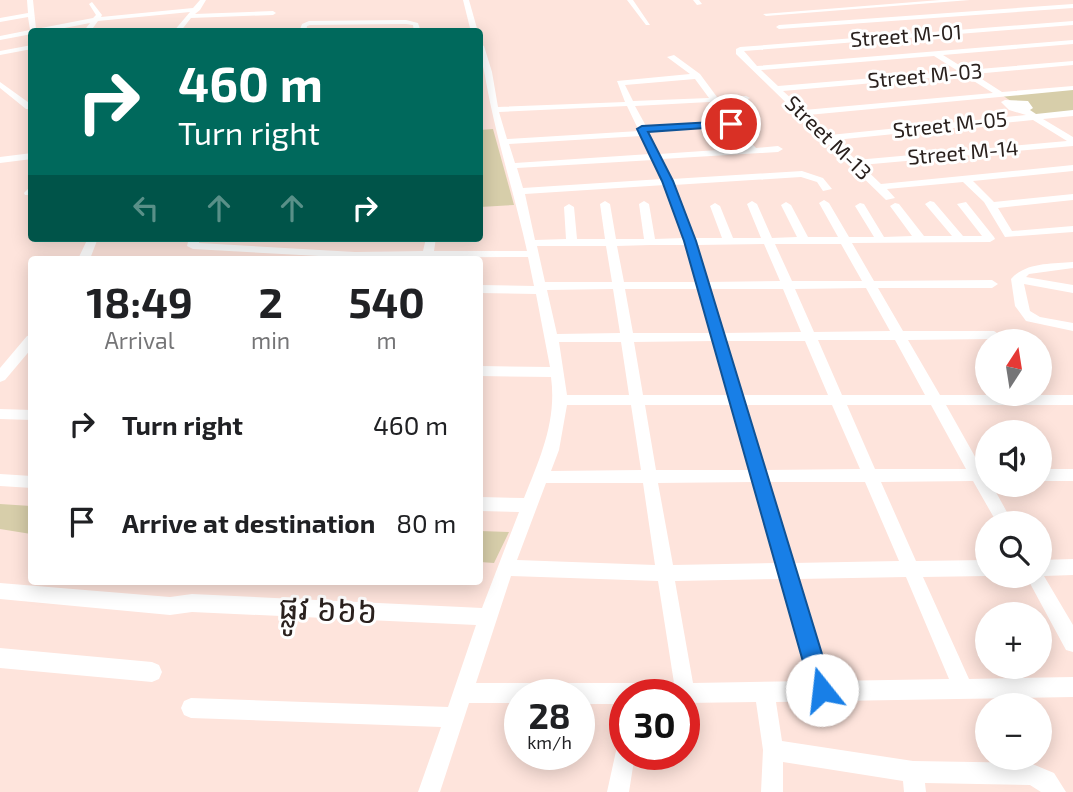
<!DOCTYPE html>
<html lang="en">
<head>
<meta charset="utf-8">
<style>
  body { margin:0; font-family:"Exo 2","Noto Sans Khmer",sans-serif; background:#f2f2f2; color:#202124; height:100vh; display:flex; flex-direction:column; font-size:26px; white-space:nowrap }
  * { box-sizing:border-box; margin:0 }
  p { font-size:23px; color:#757577 }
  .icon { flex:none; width:38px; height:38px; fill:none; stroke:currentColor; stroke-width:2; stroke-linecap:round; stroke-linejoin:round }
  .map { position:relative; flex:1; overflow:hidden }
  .panel { position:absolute; left:28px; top:256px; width:455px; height:329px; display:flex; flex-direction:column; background:#fff; border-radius:7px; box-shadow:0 4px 18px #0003 }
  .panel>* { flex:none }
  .banner { position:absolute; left:28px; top:28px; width:455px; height:214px; border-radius:7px; box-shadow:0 4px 18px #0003; background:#00695c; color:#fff; overflow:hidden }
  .needle { width:46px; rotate:12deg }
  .fabs { position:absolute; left:975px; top:329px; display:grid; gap:14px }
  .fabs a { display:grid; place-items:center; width:77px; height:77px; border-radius:50%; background:#fff; box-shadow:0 4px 18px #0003; font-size:35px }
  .speed { position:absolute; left:504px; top:679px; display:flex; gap:14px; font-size:35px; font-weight:700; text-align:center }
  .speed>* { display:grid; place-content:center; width:91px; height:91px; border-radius:50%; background:#fff; box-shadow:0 4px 18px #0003; line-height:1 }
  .speed small { font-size:18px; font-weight:400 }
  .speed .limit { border:10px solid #d22; background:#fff; color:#111 }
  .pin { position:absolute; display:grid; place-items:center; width:60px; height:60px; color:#fff; margin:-30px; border:4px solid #fff; border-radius:50%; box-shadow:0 2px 7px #0007 }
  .me { position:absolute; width:77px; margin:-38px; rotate:344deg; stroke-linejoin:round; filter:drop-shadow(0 0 5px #0008) }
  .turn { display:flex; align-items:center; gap:24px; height:147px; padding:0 35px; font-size:32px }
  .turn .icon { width:91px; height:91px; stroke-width:2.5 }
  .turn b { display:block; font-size:49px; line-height:60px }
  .lanes { display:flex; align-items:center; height:66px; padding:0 35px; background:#0003; justify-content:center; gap:35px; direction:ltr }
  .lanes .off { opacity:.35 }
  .eta { display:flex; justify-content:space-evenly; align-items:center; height:119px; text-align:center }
  .eta b { font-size:42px; font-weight:700; line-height:49px }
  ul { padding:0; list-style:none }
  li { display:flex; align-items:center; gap:21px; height:98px; padding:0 35px }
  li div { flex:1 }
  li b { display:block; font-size:26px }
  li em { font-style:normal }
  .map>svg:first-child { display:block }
</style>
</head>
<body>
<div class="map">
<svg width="1073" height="792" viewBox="0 0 1073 792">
  <rect width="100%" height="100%" fill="#fee4dc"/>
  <path fill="#d7ceaa" d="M1073,88V113L1035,117L1002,95Z
    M493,129L514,205L480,207V130Z
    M0,504L31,506V534L0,529Z
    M480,531L509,532L494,563L480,562Z"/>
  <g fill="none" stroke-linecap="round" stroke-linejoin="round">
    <path fill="#fff" fill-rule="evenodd" d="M27,0H33L36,29L93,18L96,15L89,4L92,2L102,15L101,17L193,8L200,0H206L200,10L195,14L273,11L276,13L273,15L191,18L180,32H173L190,12L98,21L90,32H83L90,23L44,32H32V34L0,40V36L30,30L28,17L0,22V18L28,13Z
      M463,0H469L478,32H471Z
      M627,0H633L650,25H646Z
      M693,0H699L702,4L697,5Z
      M940,0H970L766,16L763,14Z
      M1073,4V8L779,29L776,27L779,25Z
      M406,20L418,23L421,32H414L413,25L406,24L310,25L307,26L306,32H299L302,24L309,21Z
      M1073,21V25L744,51L757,66L1073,40V44L943,55L967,70L1073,61V65L974,74L1002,92L1073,86V90L808,115L830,135L1026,115L1009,110L1001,102L1005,100L1028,101L1033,108L1030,110L1036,114L1073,110V116L1043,119L1073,137V146L861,165L881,184L1073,165V171L973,181L994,202L1073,194V200L998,208L1012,231L1073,226V232L1005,237L984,202L963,182L887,189L895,198L886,200L736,54V49L740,47ZM934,56L958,71L778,86L761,70ZM964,75L993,93L804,110L783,91ZM1033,120L1067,141L856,160L835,140Z
      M480,44L484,46L492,72L498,107L625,102L617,81L690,74L667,57L674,55L700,74L717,97L746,96L750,98L746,100L635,106L646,126L731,121L756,148L778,146L783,149L778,152L662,159L672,179L802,171L823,178L832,189L823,191L817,182L801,177L674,185L694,238H722L710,206L715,203L720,206L733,238H761L747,204L752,201L757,204L772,238L797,237L781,205L786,202L791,205L808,237H838L819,203L824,200L829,203L849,237H874L855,206L860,203L864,204L884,237L912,236L890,206L895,203L899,204L924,236H952L925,204L930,201L934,202L963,236H982L957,204L966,202L994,237L995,239L990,242L852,243L874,281L992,280L998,284L992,288H878L903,331H994L1000,335L994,339L908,340L940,395H1073V405H946L982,469H987V485H992L1013,523H997L973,481L881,482L916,561L987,560V576L923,577L969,679L1073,677V697L776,702L782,741L913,761L1030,763L1054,773L1066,792H1041L1030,785L925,783L926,792H904L903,781L783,762V792H761L763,750L756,702L684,703V695H625V704H579V695H520V703H469L440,792H418L441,727L191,718L184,715L181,708L184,701L191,698L448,707L476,625L192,612L170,615L0,599V583L170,597L192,594L482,608L519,512L480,511V497L524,498C540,458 557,421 551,377L480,376V366L550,367L536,294L480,293V285L534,286L528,257L355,258L193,249L187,246L189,238H199V243L355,252L423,251L426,238H436L434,251H527C514,192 495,135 485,76C483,64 479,55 480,44ZM695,79L709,98L633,101L625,85ZM627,106L639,131L507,139L499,112ZM729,127L747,148L659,154L648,131ZM641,136L650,154L515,163L509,144ZM653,160L662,179L523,188L517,168ZM665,185L684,238L655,239L649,204L644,201L639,204L644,239H616L610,204L605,201L600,204L605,239H577L574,207L569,204L564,207L566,239L535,240L525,194ZM764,244L780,281L708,282L697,245ZM775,244H841L862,281H792ZM650,245H686L696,282H624L617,246ZM537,246H606L612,282H545ZM866,288L890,331L814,332L795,289ZM613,289L620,333L557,334L547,290ZM625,289H698L711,333H633ZM710,289H783L801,332L723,333ZM818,340H895L925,395H842ZM713,341L728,395H643L634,342ZM726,341H805L828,395H742ZM559,342H621L629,395H567ZM567,405H631L641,470L551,471L559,450ZM645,405H731L750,470H656ZM745,405H832L860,469L765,470ZM847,405H931L966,469H875ZM753,482L776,563L673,565L658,483ZM769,482H865L899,561L793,563ZM546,483H643L655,565L517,560ZM511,576L658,581L674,683H476ZM906,577L949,679L829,681L798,579ZM781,579L810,681L693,683L675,581Z
      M32,45V49L0,55V51Z
      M0,82L32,105V109H26L0,88Z
      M32,153V159L0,163V157Z
      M32,185V195H25L24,193Z
      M88,238H98L90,259H78Z
      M1073,262V268L1029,274L1026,277L1073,285V293L1024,284L1030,311L1040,317L1073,323V331L1026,321L1015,306L1011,279C1026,262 1052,264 1073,262Z
      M32,335V348L5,380L0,382V368L27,336Z
      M0,409L32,410V420L0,419Z
      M1040,469H1073V481H1040Z
      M0,474L32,476V488L0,486Z
      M1073,559V575L1044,576L1073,625V652L1066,650L1026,576H1040V560Z
      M0,648L152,662L159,665L162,672L159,679L152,682L0,668Z
      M625,739V754H635L629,792H607L618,742Z"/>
  </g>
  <path fill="#187fe7" stroke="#105396" stroke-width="2" d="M731,121L735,126L648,132L673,181L696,241L833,690L830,698L822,701L814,698L811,690L684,241L662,181L637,129L642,126Z"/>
  <g text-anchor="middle" stroke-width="6" stroke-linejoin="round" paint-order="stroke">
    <g font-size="21" fill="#2a211e" stroke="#fff">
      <text transform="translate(906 36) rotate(-4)" y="7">Street M-01</text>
      <text transform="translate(925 76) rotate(-5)" y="7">Street M-03</text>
      <text transform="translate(950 125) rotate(-6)" y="7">Street M-05</text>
      <text transform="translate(828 138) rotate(44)" y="7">Street M-13</text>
      <text transform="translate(963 153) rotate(-5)" y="7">Street M-14</text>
    </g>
    <g font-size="32" fill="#2a211e" stroke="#fff">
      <text transform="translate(328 610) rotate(3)" y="11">ផ្លូវ ៦៦៦</text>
    </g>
  </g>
</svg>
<div class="fabs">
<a><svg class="needle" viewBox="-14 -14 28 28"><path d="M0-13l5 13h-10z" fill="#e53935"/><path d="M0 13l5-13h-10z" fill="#757577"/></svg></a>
<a><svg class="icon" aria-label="sound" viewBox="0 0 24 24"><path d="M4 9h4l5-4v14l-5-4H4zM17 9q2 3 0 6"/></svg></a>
<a><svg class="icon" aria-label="search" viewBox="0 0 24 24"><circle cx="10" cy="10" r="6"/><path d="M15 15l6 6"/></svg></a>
<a>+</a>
<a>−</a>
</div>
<div class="speed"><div>28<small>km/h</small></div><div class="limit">30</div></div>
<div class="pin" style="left:731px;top:124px;background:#d93025"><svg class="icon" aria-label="arrive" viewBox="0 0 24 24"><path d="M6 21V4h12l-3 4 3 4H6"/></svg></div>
<svg class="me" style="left:822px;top:690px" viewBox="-20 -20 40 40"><circle r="19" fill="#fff"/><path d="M0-13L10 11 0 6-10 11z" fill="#187fe7"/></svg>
<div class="banner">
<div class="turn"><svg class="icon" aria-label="right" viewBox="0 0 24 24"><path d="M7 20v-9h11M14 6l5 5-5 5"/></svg><div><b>460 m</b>Turn right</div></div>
<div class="lanes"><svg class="icon off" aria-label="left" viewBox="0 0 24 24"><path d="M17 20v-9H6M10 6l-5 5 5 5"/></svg><svg class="icon off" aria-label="ahead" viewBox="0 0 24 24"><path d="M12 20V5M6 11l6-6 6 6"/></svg><svg class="icon off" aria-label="ahead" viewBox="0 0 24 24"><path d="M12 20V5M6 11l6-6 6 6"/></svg><svg class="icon" aria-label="right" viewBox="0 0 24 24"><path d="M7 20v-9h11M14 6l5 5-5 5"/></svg></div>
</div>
<section class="panel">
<div class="eta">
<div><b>18:49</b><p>Arrival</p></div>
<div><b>2</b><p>min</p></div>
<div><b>540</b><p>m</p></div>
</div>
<ul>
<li><svg class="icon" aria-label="right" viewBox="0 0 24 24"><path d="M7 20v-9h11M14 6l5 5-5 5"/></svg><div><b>Turn right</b></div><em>460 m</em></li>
<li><svg class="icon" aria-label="arrive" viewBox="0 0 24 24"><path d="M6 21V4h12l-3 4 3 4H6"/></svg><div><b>Arrive at destination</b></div><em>80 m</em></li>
</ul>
</section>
</div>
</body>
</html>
